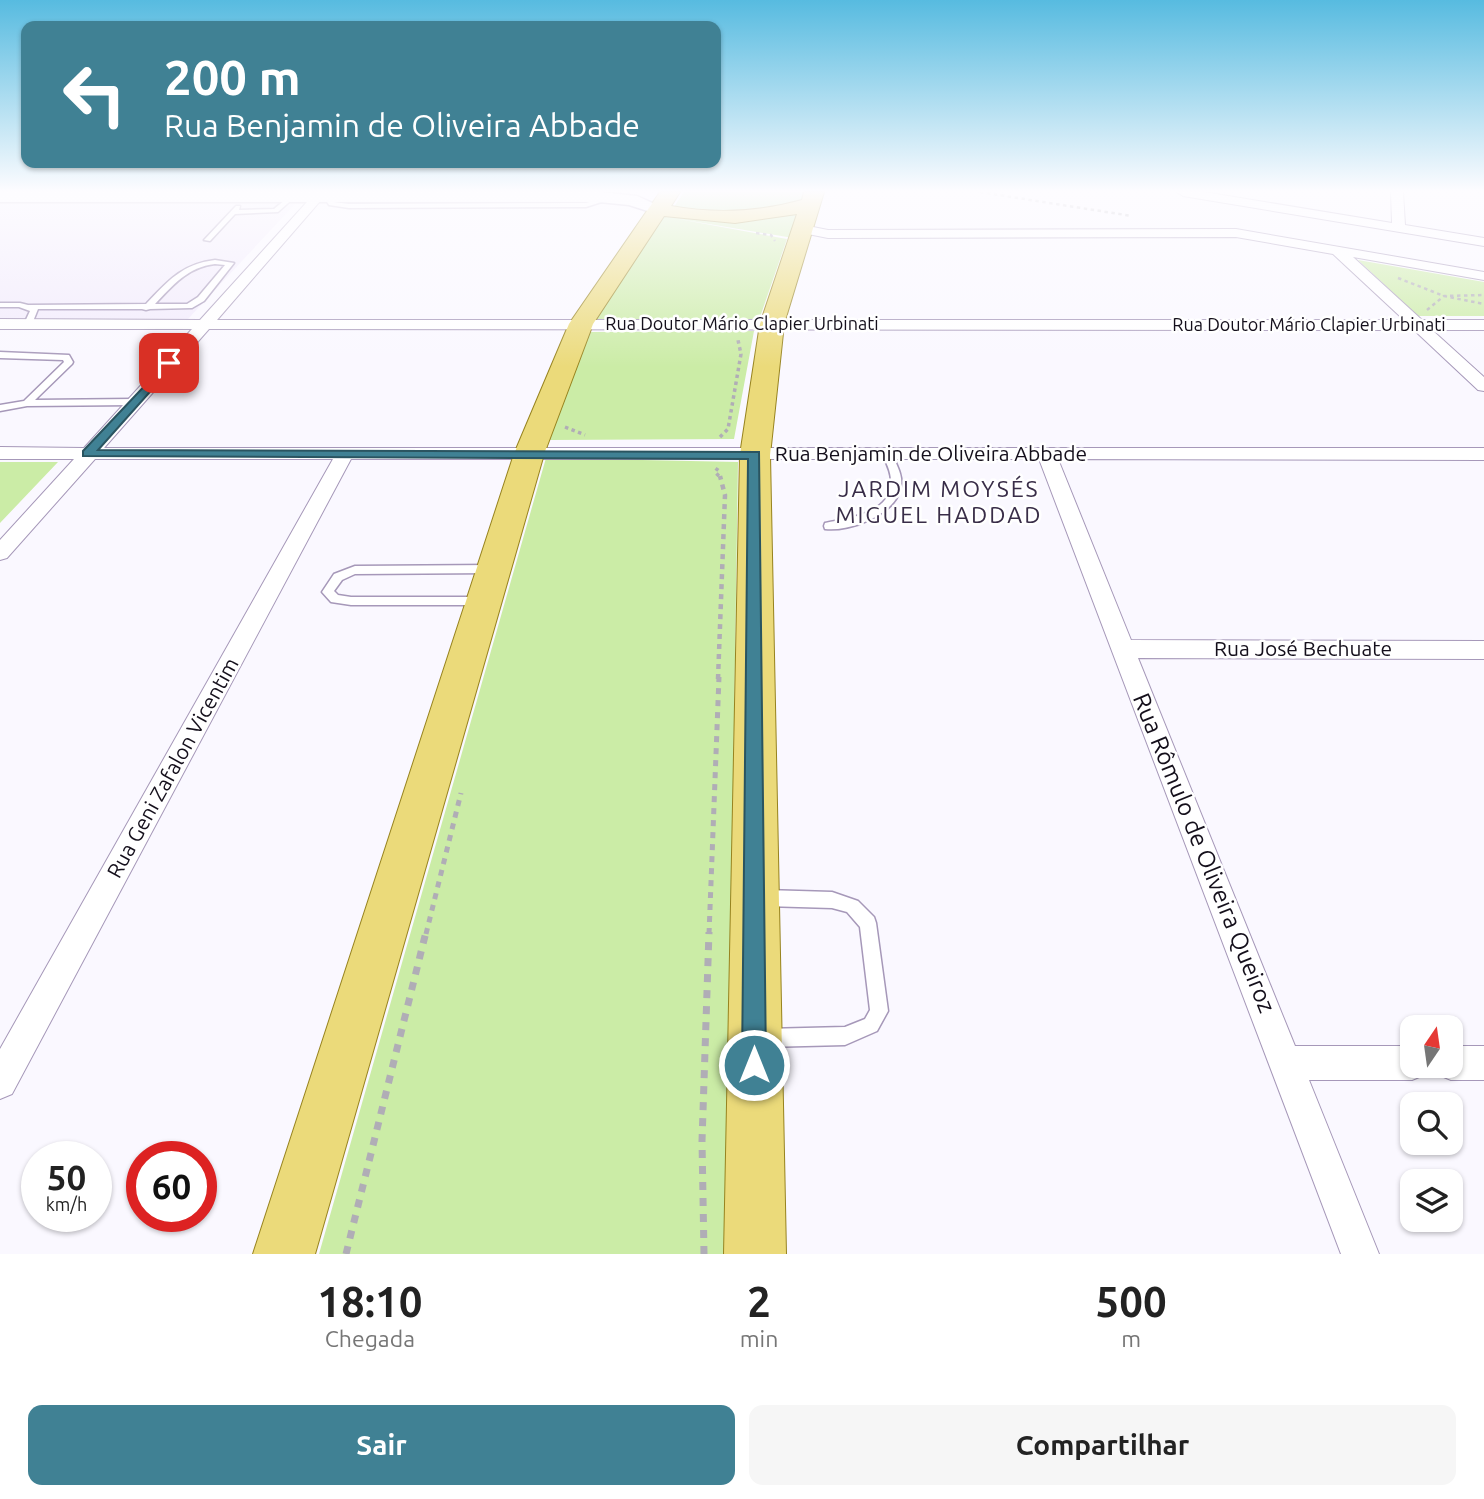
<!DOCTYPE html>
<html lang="pt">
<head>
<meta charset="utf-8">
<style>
  body { margin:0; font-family:Ubuntu,sans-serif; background:#f6f6f6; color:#222; height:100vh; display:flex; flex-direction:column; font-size:26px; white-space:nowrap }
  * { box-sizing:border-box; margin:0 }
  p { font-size:23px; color:#767676 }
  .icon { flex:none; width:38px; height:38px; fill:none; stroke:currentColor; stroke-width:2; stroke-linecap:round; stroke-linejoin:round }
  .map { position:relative; height:1254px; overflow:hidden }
  .sheet { display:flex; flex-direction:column; background:#fff; flex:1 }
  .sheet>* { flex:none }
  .top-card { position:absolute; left:21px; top:21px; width:700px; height:147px; border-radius:14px; box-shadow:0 2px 5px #0004; background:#408194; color:#fff; overflow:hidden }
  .needle { width:46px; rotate:13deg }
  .fabs { position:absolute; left:1400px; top:1015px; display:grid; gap:14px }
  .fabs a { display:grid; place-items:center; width:63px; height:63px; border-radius:14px; background:#fff; box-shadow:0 2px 5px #0004; font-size:35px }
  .speed { position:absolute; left:21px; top:1141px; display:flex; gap:14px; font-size:35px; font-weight:700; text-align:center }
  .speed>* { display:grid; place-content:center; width:91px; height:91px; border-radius:50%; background:#fff; box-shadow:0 2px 5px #0004; line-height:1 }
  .speed small { font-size:18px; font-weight:400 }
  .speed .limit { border:10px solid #d22; background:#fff; color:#111 }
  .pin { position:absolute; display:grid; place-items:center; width:60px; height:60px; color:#fff; margin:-30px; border-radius:14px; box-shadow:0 4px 10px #0006 }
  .me { position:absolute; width:77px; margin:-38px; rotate:0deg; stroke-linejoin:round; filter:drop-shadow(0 0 5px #0008) }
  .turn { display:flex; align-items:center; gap:24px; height:147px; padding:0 28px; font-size:32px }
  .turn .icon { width:91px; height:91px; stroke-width:2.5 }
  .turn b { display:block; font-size:49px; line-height:60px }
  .eta { display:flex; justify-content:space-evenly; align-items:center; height:119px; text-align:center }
  .eta b { font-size:42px; font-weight:700; line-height:49px }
  .primary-button { display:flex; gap:14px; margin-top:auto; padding:14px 28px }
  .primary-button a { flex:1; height:80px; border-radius:14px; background:#408194; color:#fff; font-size:28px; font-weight:700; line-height:80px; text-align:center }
  .primary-button a+a { background:#f6f6f6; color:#222 }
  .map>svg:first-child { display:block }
</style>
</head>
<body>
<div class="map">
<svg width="1484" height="1254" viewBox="0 0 1484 1254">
  <rect width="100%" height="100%" fill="#faf8ff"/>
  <path fill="#f2ebfc" d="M0,203H296L188,319L0,318Z"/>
  <path fill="#cbeca6" d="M684,192H810L793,238L673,218L787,239L759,320L591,322L662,217H667Z
    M1358,260L1484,282V316H1418Z
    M754,331L734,439L549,440L589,332Z
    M546,458L738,462L726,1254H319Z
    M0,462H58L0,523Z"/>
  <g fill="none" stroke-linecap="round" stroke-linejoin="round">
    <defs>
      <path id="lane" d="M291,195L296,196L278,212L235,214L210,241L204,240L236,206H240L239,210L274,209Z
        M327,195L333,202L349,204L586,203L614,195L617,197L586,207L349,208L329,205L324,197Z
        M215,260L234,263L204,301L192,308L150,309L146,310L142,309H38L32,324L28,326L24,324L30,311L19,307H0V303H20L28,305L146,304C168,281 182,264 215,260ZM215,264L225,265L198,297L187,304H155C173,285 188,267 215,264Z
        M0,352L69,355L73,362L72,364L35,400L134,399L139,402L134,405L27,406L0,411V405L24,401L64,362L63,360L0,358Z
        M887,451L892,454C896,464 903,475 901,486C897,514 851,532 825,529L824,526L825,523C848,518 892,514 891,481C891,471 886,462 882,454Z
        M494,565L500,569L494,573L355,574L342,580L334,591L338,595L351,597H480L486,601L480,605H351L331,602L322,592L334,574L355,566Z
        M765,890L832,892L858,901L874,917L876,923L888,1011L877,1031L845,1045L765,1047L759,1044L756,1038L759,1032L765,1029L845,1027L865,1019L870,1010L860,927L847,912L832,908L765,906L759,903L757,898L759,893Z"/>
      <path id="street" d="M316,192H328L217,320H1404L1333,254L1236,237L828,238L798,232L797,229L803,225L828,230L1236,229L1484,272V280L1353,257L1422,320H1484V330H1432L1484,377V391L1478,390L1414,330L209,329L104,448H1484V460L1058,459L1131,640L1484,641V659L1138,658L1295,1046H1412V1066H1428L1424,1075L1412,1080H1309L1379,1254H1341L1039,459H351L12,1094L0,1099V1049L333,459H95L7,558L0,560V540L74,459H0V447L84,448L192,329H0V319L200,320Z
        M1177,192H1204L1392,223L1391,192H1403L1405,225L1484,238V246L1183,196Z
        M1451,1046H1484V1080H1451L1439,1075L1435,1066H1451Z"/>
      <path id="secondary" d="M0,192H600L637,196L666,209L657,214L629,205L599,202H0Z"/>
      <path id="primary" d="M660,192H680L671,206C714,214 759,212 802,200L804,192H824L784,324L770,455L786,1254H724L740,455L760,324L797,214L735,223L664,216L593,324L544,454L315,1254H253L514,454L569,324Z"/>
    </defs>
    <use href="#lane" stroke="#a698b9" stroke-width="3"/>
    <use href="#street" stroke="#a698b9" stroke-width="2"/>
    <use href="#secondary" stroke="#a698b9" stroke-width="3"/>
    <use href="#primary" stroke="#97831f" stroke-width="2"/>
    <path stroke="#b0adb6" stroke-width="2.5" stroke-dasharray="3.5 3.5" stroke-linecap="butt" d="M980,192L1132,216
      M756,233L771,235L775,241
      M1398,278L1444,296L1484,304
      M1427,310L1444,296L1484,295"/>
    <path stroke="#b0adb6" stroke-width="3.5" stroke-dasharray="3.5 3.5" stroke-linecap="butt" d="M565,427L585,435
      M720,437L728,429L741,354L738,340
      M718,468L715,472L721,478"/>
    <path stroke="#b0adb6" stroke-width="4.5" stroke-dasharray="5 5" stroke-linecap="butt" d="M718,679L725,495L720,476"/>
    <path stroke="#b0adb6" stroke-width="5" stroke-dasharray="6 6" stroke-linecap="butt" d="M426,934L461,793
      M709,934L719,677"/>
    <path stroke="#b0adb6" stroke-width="7" stroke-dasharray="8 8" stroke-linecap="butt" d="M346,1254L426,932
      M704,1254L702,1141L709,932"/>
    <use href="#lane" fill="#fff" fill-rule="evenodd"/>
    <use href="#street" fill="#fff" fill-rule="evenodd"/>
    <use href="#secondary" fill="#fff" fill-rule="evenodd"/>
    <use href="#primary" fill="#ebda7a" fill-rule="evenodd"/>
  </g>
  <linearGradient id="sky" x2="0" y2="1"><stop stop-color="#57bbe0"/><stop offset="0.52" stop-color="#fdfcff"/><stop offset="1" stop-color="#fdfcff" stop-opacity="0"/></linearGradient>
  <rect width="1484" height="367" fill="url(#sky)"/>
  <path fill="#408194" stroke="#2a5460" stroke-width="2" d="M169,360L174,363L173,366L98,450L759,452L766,1065L762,1073L754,1077L746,1073L742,1065L748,459L83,456V451Z"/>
  <g text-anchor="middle" stroke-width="5" stroke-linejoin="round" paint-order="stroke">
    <g font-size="18" fill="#140f1b" stroke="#fff">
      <text x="742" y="330">Rua Doutor Mário Clapier Urbinati</text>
      <text x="1309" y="331">Rua Doutor Mário Clapier Urbinati</text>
    </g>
    <g font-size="21" fill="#140f1b" stroke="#fff">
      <text x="931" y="461">Rua Benjamin de Oliveira Abbade</text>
      <text x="1303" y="656">Rua José Bechuate</text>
      <text transform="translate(173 768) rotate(-61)" y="7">Rua Geni Zafalon Vicentim</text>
    </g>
    <g font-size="23" letter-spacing="2" fill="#392d48" stroke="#fff">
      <text x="939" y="497">JARDIM MOYSÉS<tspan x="939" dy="26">MIGUEL HADDAD</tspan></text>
    </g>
    <g font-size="24" fill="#140f1b" stroke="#fff">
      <text transform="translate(1204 853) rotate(68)" y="8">Rua Rômulo de Oliveira Queiroz</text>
    </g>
  </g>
</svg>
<div class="fabs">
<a><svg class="needle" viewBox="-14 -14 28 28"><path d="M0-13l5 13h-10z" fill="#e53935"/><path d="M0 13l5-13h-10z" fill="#767676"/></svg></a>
<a><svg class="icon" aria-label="search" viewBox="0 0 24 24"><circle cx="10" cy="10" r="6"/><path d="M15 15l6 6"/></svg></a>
<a><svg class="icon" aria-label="layers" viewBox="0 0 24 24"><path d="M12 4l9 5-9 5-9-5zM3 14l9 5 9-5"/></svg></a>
</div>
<div class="speed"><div>50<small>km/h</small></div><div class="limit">60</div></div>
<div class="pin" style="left:169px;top:363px;background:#d93025"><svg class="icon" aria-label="arrive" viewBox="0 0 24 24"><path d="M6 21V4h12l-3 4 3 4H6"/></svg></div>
<svg class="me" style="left:754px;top:1065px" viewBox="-20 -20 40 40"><circle r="17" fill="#408194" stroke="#fff" stroke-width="3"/><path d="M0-11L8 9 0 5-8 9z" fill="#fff"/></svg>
<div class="top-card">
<div class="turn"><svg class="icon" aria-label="left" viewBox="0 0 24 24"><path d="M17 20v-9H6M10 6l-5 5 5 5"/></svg><div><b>200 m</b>Rua Benjamin de Oliveira Abbade</div></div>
</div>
</div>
<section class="sheet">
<div class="eta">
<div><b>18:10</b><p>Chegada</p></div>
<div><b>2</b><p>min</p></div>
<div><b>500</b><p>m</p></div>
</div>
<div class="primary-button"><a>Sair</a><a>Compartilhar</a></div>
</section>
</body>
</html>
